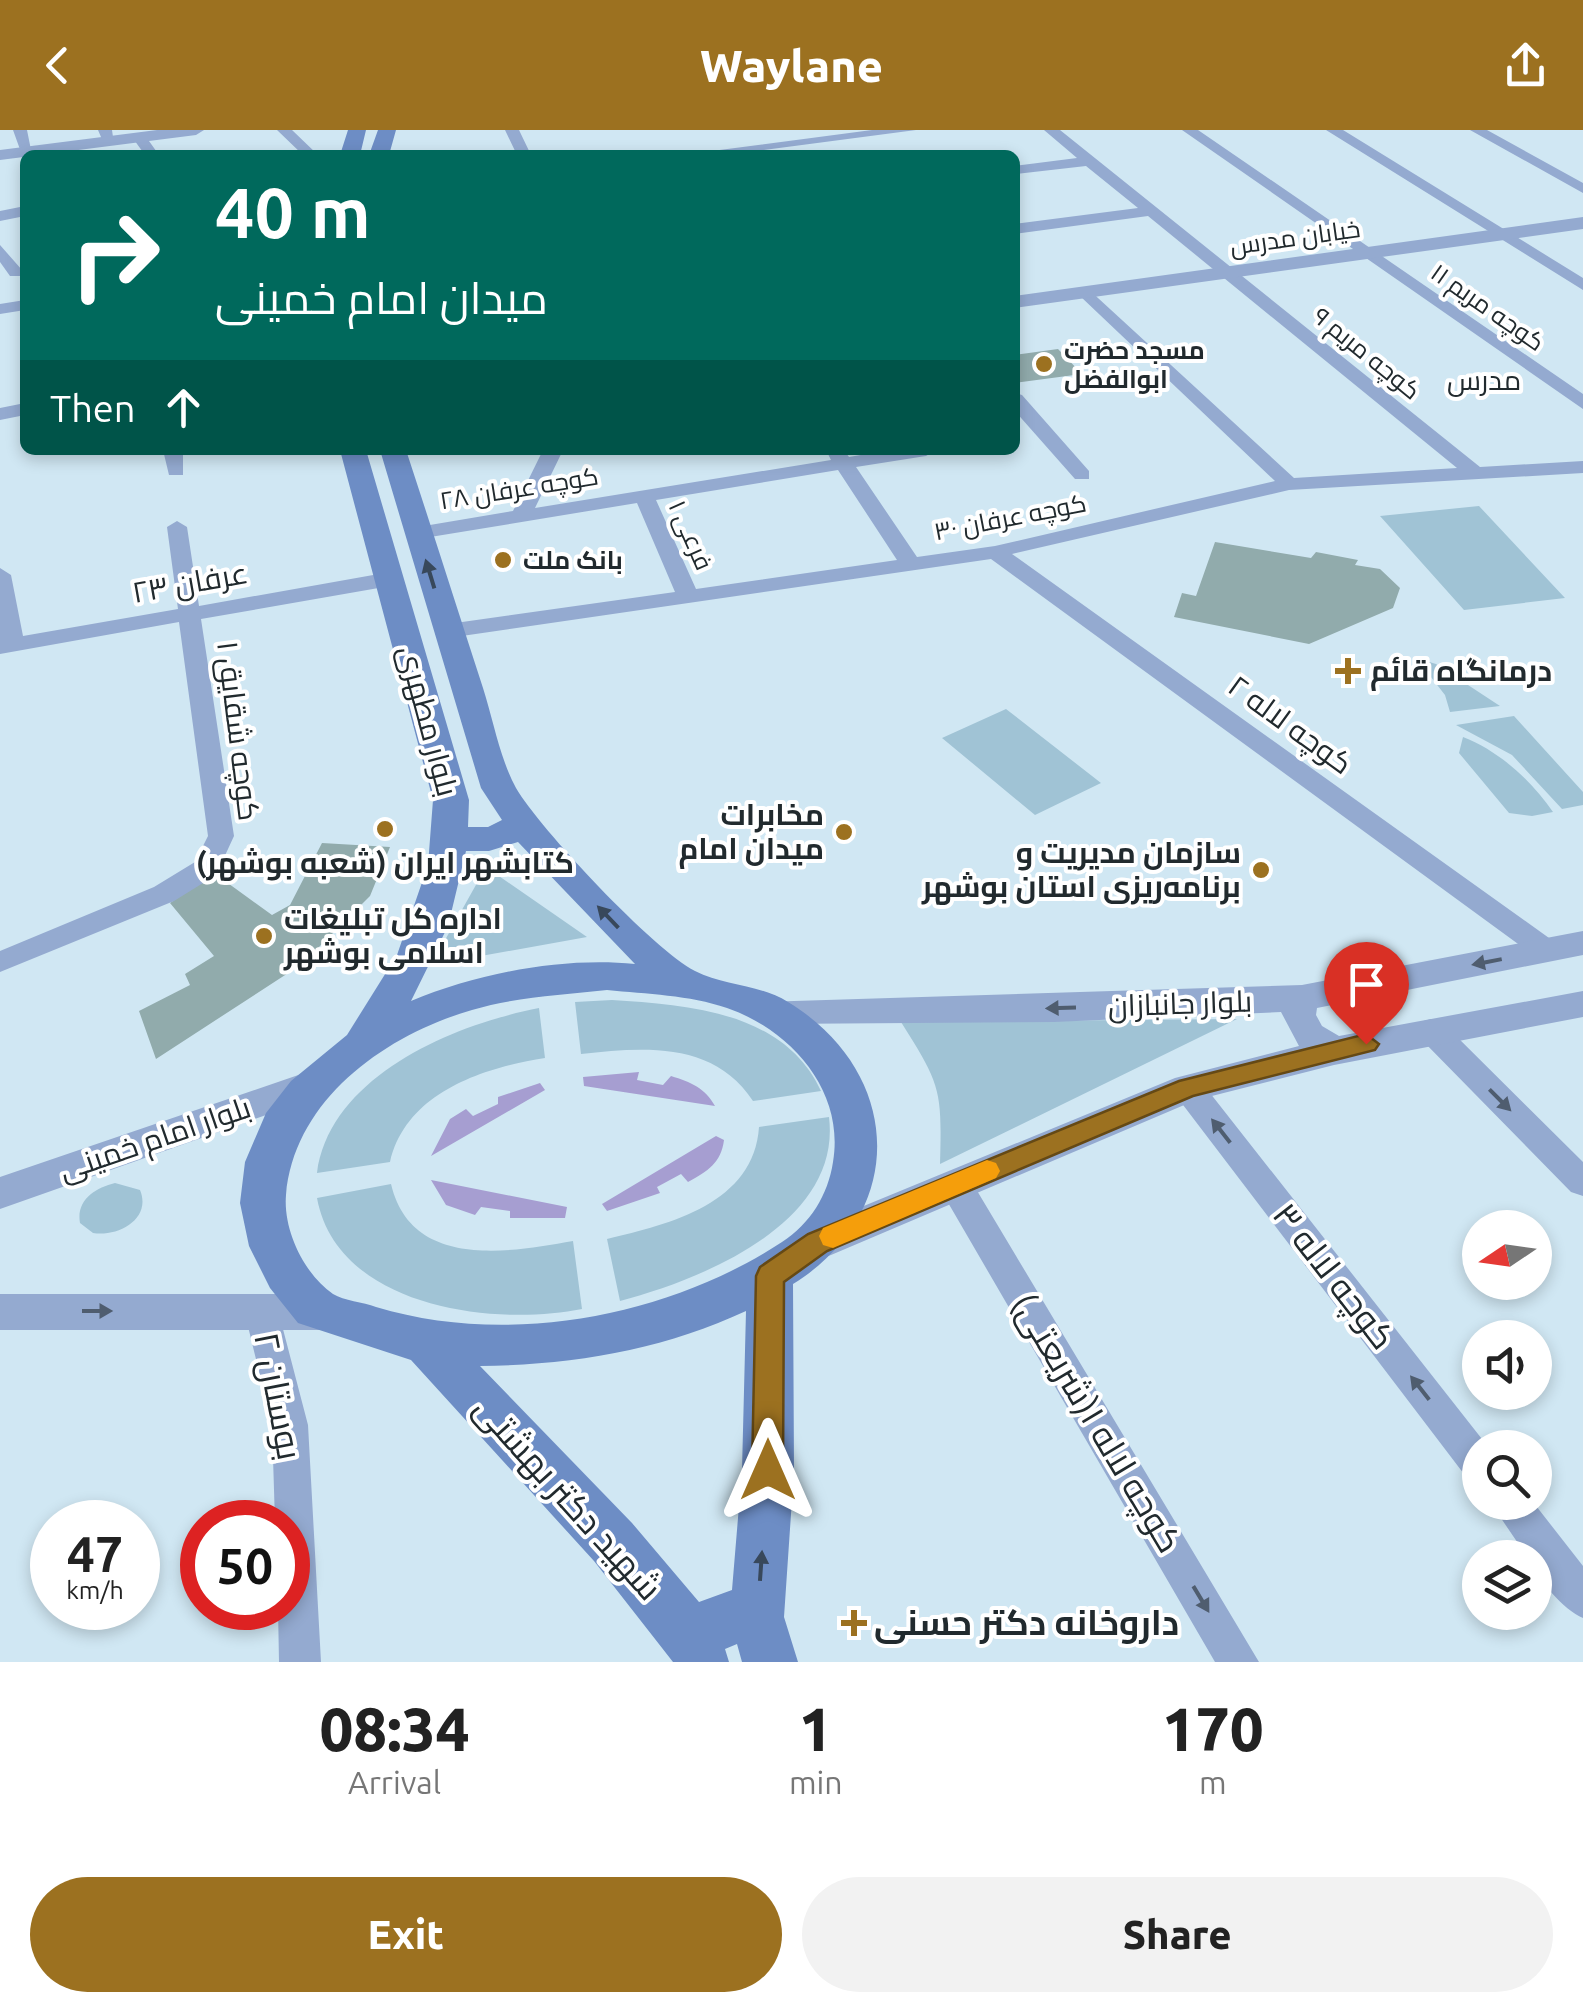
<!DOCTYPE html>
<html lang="en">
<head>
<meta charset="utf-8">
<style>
  body { margin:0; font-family:Ubuntu,Cairo,sans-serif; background:#f2f2f2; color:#222; height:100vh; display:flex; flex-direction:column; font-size:38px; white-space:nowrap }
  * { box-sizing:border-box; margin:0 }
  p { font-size:32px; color:#767676 }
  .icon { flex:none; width:55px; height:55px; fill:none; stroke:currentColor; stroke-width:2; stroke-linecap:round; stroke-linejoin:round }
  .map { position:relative; height:1532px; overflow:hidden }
  .panel { display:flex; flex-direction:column; background:#fff; flex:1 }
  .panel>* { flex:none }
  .top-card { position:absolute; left:20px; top:20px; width:1000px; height:305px; border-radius:15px; box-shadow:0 5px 15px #0003; background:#00695c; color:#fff; overflow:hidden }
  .needle { width:65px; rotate:257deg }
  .buttons { position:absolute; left:1462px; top:1080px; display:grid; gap:20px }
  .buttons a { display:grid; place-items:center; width:90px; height:90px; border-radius:50%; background:#fff; box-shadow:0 5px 15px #0003; font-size:50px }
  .speed { position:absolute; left:30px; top:1370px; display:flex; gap:20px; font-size:50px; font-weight:700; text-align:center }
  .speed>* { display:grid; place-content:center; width:130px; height:130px; border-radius:50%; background:#fff; box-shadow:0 5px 15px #0003; line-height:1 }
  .speed small { font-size:25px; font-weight:400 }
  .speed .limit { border:15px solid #d22; background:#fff; color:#111 }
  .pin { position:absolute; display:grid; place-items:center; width:85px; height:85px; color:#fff; margin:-102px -42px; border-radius:50% 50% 50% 0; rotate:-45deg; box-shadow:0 0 10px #0007 }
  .pin .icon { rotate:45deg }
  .me { position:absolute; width:110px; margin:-55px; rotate:0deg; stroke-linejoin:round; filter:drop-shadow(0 0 8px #0008) }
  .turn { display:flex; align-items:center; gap:35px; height:210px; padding:0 30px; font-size:45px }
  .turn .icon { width:130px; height:130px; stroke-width:2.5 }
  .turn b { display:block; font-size:70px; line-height:85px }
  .then { display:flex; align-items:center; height:95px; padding:0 30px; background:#0003; gap:20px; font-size:38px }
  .eta { display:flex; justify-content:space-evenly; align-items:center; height:170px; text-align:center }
  .eta b { font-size:60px; font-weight:800; line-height:70px }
  .cta { display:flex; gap:20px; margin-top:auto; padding:20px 30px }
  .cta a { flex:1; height:115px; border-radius:60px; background:#9c7120; color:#fff; font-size:40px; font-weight:800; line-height:115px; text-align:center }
  .cta a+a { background:#f2f2f2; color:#222 }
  header { display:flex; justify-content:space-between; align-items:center; height:130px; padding:0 30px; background:#9c7120; color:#fff; font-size:45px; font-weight:800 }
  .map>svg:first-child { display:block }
</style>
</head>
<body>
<header><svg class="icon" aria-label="back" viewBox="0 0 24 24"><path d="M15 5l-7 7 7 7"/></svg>Waylane<svg class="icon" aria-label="share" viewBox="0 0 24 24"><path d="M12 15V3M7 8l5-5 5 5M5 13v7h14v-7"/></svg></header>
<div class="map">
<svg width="1583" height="1532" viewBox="0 0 1583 1532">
  <rect width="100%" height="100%" fill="#d0e7f3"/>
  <path fill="#a0c3d5" d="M1479,376L1565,468L1464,480L1380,386Z
    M1416,528L1436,534L1500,576L1450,582L1445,565Z
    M1006,579L1101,653L1035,685L942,608Z
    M1514,586L1583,662V675L1562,679L1512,625L1456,595Z
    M1463,607C1499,621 1531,650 1553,682L1532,686L1509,683L1459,623Z
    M486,737L587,807L431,835Z
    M612,870C688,875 784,881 821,961L753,971C714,911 644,917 581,924L575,872Z
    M539,878L545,928C482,938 406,963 390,1032L317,1043C330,945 456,894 539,878Z
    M1237,889L940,1034C942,960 941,955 901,892Z
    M829,987C842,1093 703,1149 620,1171L607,1109C671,1094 754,1073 759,997Z
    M115,1053L140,1060C152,1089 118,1107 93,1103L80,1093C76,1070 95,1058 115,1053Z
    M391,1054C411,1139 507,1123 573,1111L582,1179C492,1197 337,1177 317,1068Z"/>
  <path fill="#a69ed1" d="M639,942L637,950L663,955L671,946C691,952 705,958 715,976L584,956L583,947Z
    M540,953L545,960L431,1026L450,989L466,979L473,986L498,974V967Z
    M716,1006L724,1010C721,1033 708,1041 688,1052L681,1044L657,1057L660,1063L607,1081L602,1074Z
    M431,1050L567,1077L565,1088H510V1081L481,1077L475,1085L446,1075Z"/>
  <path fill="#91abac" d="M1058,219L1082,244L1015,253V225Z
    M1215,412L1311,428L1316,422L1358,430L1355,435L1380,439L1400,458L1393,478L1309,514L1174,487L1182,463L1196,466Z
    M322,713L390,717L370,766L302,834L156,929L139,881L190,855L185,844L214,826L170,773L214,743L272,785L290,775Z"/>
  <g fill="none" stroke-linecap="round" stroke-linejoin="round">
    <path fill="#94aad0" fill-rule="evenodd" d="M13,0H27L32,25H22Z
      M98,0H112L114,14H104Z
      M277,0H292L318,25H303Z
      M505,0H519L531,25H517Z
      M872,0H916L726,25H681Z
      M1044,0H1060L1480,337L1583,331V343L1289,360L1012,424L1556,813L1560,820L1556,827H1536L991,429L448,508L437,501L448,494L675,462L637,373L418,409L407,403L418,397L513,381L543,320H563L535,378L831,330L826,320H844L849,327L890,320H936L926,326L856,337L917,427L995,416L1275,351L1080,166L1078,162L1086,157L1294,348L1457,338L1148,86L1015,104V94L1138,78L1086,36L1015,44V36L1077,28ZM838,340L897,430L696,459L656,370Z
      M1182,0H1198L1583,264V279Z
      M1326,0H1343L1583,148V160Z
      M1470,0H1487L1583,53V63Z
      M139,3L144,4L159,25H145L132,7Z
      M25,76V86L0,91V81Z
      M0,115L22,140V146H10L0,132Z
      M25,170V180L0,184V174Z
      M1015,263L1022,265L1089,341V349H1075L1015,281Z
      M25,273V285L0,290V278Z
      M163,320H183V345H169Z
      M177,391L187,397L199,476L390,442L401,449L390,456L201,489L234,706L216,745L174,771L0,842V821L154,757L195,732L208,706L179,492L0,524V438L11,445L23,506L178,479L167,397Z
      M1431,889L1442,892L1583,1032V1066L1571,1062L1420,908L1416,900L1420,892Z
      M1188,946L1199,949L1489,1318H1480V1353L1467,1348L1177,967L1173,958L1177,949Z
      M955,1041L967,1044L1259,1532H1215L943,1064L939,1054L943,1044Z
      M261,1165L273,1169L278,1180L308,1295L321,1532H279L278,1478H288V1392H275L272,1295L244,1180L249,1169Z
      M1490,1372H1533L1583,1436V1488C1564,1480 1535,1449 1535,1428H1528Z"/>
    <path fill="#94aad0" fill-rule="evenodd" d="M157,0H204L196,5L0,30V20Z
      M1583,87V99L1015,178V166Z
      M1583,801V825L1317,878L1316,885L1322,896L1339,906L1583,861V887L1334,935L1196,970L831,1125L817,1130L803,1125L797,1113L803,1101L1175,948L1299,916L1281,882L1054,892L772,894L760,890L755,881L760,872L1302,855Z
      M310,941L323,945L328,955L323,965L0,1079V1047Z
      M0,1164H321L336,1169L342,1182L336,1195L321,1200H0Z"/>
    <path fill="#6d8dc5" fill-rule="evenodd" d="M348,0H366L360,25H340Z
      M378,0H396L389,25H369Z
      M340,320H366L469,670L468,697H488L502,690L481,658L380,320H406C432,399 457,478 483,558C493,589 500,629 516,658C539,698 655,821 695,841C724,856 759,854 788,872C903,942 909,1082 793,1154L794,1340L784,1487L798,1532H742L737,1514L725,1519L729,1532H673L594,1431L411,1230L298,1193L270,1158L249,1116L240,1073L245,1032L266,983L291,951L347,905L397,825L428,735L433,670ZM518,712L635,834C561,827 479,843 411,871L448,796L466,721H489ZM607,860C647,864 689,865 727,878C791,900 845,961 833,1032C828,1065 810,1094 782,1112C668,1187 508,1217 376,1177C363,1172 344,1171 333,1164C304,1144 283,1100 286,1065C294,970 385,905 472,880C516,867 562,865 607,860ZM746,1181L742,1340L732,1460L699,1472L632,1393L480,1236C573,1235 662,1220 746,1181Z"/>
  </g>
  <defs><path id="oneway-solid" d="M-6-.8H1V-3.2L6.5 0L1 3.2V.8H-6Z" transform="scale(2.5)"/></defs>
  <g fill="#38485b">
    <use href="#oneway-solid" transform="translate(430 444) rotate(-107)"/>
    <use href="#oneway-solid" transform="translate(608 787) rotate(-134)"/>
    <use href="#oneway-solid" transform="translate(761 1436) rotate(-86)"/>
  </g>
  <g fill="#4f5d6f">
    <use href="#oneway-solid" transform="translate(1487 832) rotate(169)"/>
    <use href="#oneway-solid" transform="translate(1061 878) rotate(178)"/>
    <use href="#oneway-solid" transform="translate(1500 970) rotate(45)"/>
    <use href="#oneway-solid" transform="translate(1221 1001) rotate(-128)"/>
    <use href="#oneway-solid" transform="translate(97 1181)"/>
    <use href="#oneway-solid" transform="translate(1420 1258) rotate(-128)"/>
    <use href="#oneway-solid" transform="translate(1201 1469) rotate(59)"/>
  </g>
  <path fill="#9c7120" stroke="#654915" stroke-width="2.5" d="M1366,904L1379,914L1375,920L1193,966L827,1121L784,1152L783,1340L779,1350L768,1355L757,1350L752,1340L756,1146L760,1137L808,1104L1179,951Z"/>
  <path fill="#f59e0b" d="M987,1030L996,1033L1000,1041L996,1048L833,1118L823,1115L819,1106L823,1098Z"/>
  <g fill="#9c7120" stroke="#fff" stroke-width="4">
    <circle cx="1044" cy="234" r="10"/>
    <circle cx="503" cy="430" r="10"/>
    <path d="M1343 526h10v10h10v10h-10v10h-10v-10h-10v-10h10z"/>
    <circle cx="385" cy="699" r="10"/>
    <circle cx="844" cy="702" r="10"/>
    <circle cx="1261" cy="740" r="10"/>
    <circle cx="264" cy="806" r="10"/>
    <path d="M849 1478h10v10h10v10h-10v10h-10v-10h-10v-10h10z"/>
  </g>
  <g text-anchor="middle" stroke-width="8" stroke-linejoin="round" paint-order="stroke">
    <g font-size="25" fill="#212a2e" stroke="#fff">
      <text transform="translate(1295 107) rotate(-8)" y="9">خیابان مدرس</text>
      <text transform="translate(1488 177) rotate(35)" y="9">کوچه مریم ۱۱</text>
      <text transform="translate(1367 223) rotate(39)" y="9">کوچه مریم ۹</text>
      <text transform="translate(519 358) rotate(-9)" y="9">کوچه عرفان ۲۸</text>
      <text transform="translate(1010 387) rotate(-11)" y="9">کوچه عرفان ۳۰</text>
      <text transform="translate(691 405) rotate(66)" y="9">فرعی ۱</text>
    </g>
    <g font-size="25" font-weight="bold" fill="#212a2e" stroke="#fff" text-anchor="start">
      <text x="1064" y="229">مسجد حضرت<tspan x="1064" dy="29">ابوالفضل</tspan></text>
      <text x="523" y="439">بانک ملت</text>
    </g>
    <g font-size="28" fill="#212a2e" stroke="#fff">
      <text x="1484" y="260">مدرس</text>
    </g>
    <g font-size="30" fill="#212a2e" stroke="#fff">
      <text transform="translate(190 453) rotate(-10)" y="10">عرفان ۲۳</text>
      <text transform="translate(428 591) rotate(75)" y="10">بلوار مطهری</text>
      <text transform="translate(1290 595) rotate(36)" y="10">کوچه لاله ۲</text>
      <text transform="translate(238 601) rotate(83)" y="10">کوچه شقایق ۱</text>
      <text transform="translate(1180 874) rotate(-2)" y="10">بلوار جانبازان</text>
      <text transform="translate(155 1009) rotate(-19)" y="10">بلوار امام خمینی</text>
    </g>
    <g font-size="30" font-weight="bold" fill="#212a2e" stroke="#fff" text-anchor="start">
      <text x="1370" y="551">درمانگاه قائم</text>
      <text x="824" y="695" text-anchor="end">مخابرات<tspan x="824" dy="34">میدان امام</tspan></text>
      <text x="1241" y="733" text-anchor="end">سازمان مدیریت و<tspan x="1241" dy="34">برنامه‌ریزی استان بوشهر</tspan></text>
      <text x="385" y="743" text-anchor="middle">کتابشهر ایران (شعبه بوشهر)</text>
      <text x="284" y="799">اداره کل تبلیغات<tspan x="284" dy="34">اسلامی بوشهر</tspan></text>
    </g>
    <g font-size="35" fill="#212a2e" stroke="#fff">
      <text transform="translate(1334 1146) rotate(52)" y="12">کوچه لاله ۳</text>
      <text transform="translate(278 1266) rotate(79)" y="12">بوستان ۲</text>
      <text transform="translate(1097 1293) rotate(59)" y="12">کوچه لاله ۱(شریعتی)</text>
      <text transform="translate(568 1368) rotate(48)" y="12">شهید دکتر بهشتی</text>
    </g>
    <g font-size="35" font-weight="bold" fill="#212a2e" stroke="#fff" text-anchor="start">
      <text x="874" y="1505">داروخانه دکتر حسنی</text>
    </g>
  </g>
</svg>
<div class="buttons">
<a><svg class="needle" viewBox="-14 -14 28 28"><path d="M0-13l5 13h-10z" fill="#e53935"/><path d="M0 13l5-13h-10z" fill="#767676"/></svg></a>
<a><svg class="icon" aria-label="sound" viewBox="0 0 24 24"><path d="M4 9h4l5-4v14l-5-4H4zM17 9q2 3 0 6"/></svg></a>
<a><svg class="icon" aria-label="search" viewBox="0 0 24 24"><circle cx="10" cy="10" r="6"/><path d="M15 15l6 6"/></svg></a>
<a><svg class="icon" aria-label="layers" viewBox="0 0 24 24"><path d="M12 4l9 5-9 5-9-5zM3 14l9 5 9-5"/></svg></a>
</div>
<div class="speed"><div>47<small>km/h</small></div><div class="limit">50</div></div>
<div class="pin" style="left:1366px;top:914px;background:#d93025"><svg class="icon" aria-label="arrive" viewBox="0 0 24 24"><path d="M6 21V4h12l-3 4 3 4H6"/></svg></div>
<svg class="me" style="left:768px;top:1340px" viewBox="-20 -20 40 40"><path d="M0-17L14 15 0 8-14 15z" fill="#9c7120" stroke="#fff" stroke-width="4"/></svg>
<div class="top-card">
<div class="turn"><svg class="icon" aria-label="right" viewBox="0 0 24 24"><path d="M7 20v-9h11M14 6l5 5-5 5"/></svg><div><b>40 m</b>میدان امام خمینی</div></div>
<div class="then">Then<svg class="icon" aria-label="ahead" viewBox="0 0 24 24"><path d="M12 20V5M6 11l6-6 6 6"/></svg></div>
</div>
</div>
<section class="panel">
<div class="eta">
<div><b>08:34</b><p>Arrival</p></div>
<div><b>1</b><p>min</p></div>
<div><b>170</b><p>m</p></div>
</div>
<div class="cta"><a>Exit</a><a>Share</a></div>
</section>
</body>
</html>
